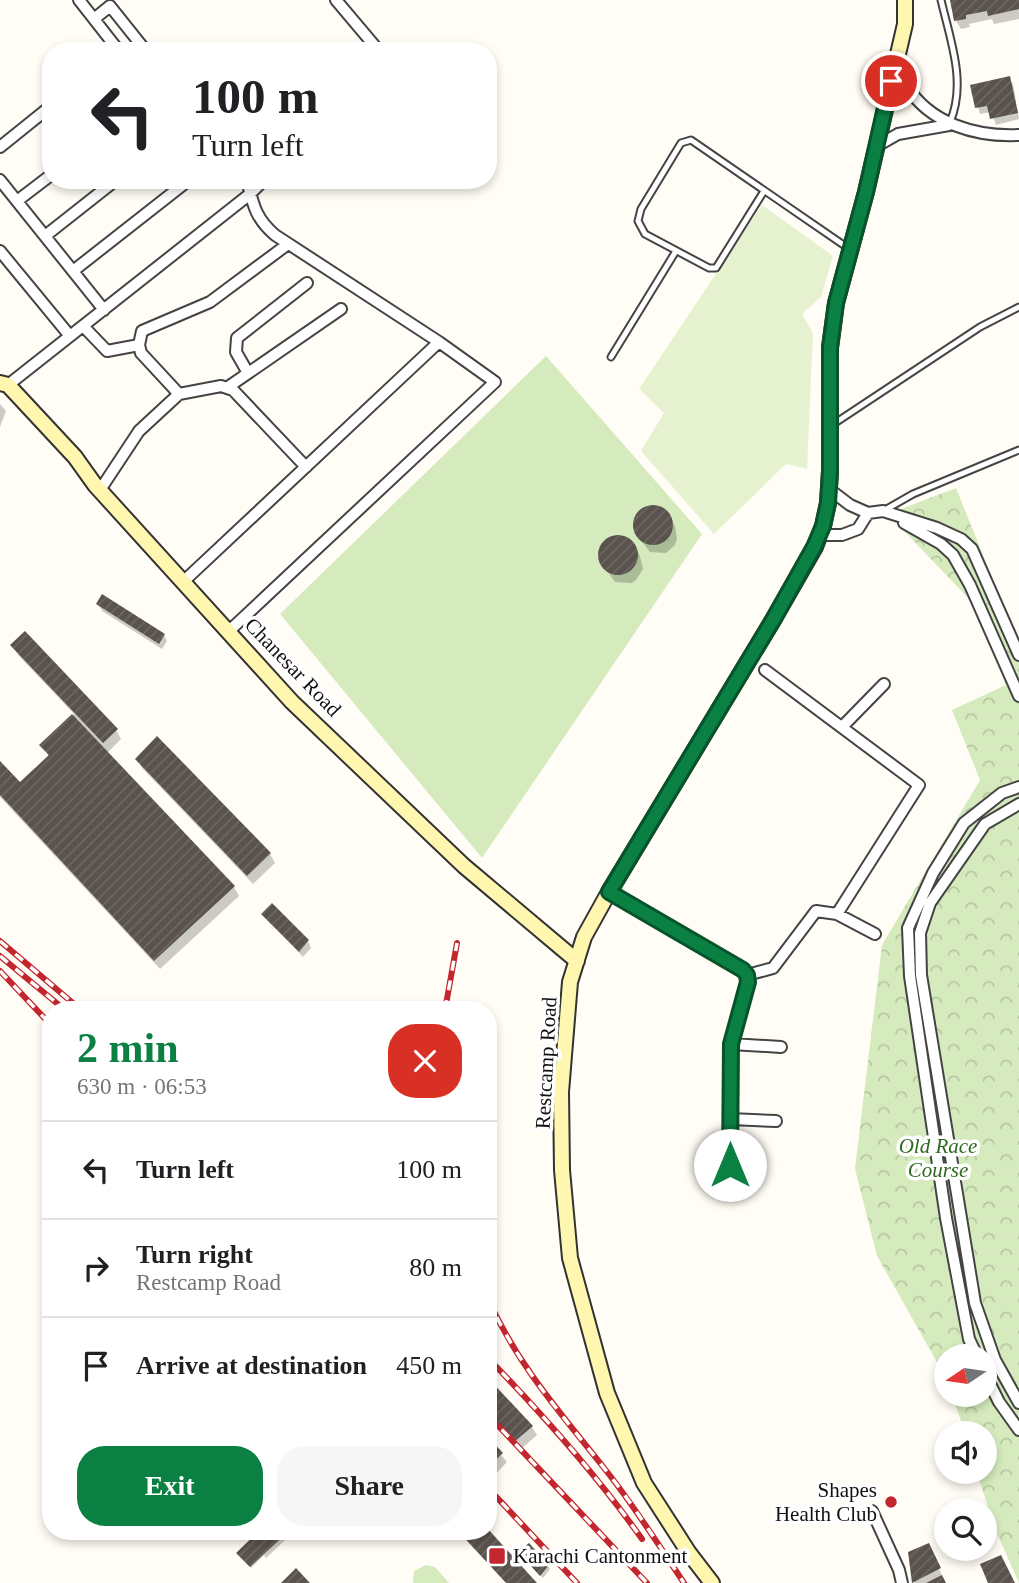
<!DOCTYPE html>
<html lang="en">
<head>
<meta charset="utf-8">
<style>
  body { margin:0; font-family:Georgia,serif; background:#f6f6f6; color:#202124; height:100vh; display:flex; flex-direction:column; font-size:26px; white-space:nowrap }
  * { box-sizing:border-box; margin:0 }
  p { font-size:23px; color:#757577 }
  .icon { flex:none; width:38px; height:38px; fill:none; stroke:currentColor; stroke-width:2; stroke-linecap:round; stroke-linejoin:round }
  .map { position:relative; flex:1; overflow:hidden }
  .sheet { position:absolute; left:42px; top:1001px; width:455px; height:539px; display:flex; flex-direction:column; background:#fff; border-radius:28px; box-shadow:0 4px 10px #0003 }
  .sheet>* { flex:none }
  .banner { position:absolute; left:42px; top:42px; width:455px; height:147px; border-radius:28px; box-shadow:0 4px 10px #0003; background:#fff; color:#202124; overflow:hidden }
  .needle { width:46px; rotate:257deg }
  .tools { position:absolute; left:934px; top:1344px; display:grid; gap:14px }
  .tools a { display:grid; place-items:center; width:63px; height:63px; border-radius:50%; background:#fff; box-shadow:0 4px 10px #0003; font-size:35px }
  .pin { position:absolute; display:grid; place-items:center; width:60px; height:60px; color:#fff; margin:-30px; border:4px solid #fff; border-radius:50%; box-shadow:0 2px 7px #0007 }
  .me { position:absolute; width:77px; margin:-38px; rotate:0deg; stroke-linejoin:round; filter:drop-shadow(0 0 5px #0008) }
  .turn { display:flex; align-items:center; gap:24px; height:147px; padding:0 35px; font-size:32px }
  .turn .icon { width:91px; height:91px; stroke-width:2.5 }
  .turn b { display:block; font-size:49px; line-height:60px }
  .round { display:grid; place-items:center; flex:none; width:74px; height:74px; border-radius:28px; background:#f6f6f6 }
  .head { display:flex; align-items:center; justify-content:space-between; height:119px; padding:0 35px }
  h1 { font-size:42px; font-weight:800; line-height:52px; color:#0b8043 }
  .cta { display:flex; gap:14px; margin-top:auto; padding:14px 35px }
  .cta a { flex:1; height:80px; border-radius:28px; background:#0b8043; color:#fff; font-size:28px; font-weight:800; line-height:80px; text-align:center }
  .cta a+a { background:#f6f6f6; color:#202124 }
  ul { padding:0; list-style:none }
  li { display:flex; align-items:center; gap:21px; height:98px; padding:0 35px; border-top:2px solid #e0e0e0 }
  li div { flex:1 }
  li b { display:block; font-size:26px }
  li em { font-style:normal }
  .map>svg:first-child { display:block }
</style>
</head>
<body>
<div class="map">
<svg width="1019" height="1583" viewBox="0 0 1019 1583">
  <defs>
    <pattern id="park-crowns" width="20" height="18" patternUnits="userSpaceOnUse" patternTransform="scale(1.75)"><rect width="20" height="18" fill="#d5ebbd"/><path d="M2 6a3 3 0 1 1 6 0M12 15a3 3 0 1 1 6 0" fill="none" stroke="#b6c8a1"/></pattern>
    <pattern id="building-hatch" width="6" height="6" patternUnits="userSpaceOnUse" patternTransform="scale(1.75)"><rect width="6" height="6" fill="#5a524d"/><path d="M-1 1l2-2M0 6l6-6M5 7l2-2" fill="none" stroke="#6d6662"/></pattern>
  </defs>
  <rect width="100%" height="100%" fill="#fffdf5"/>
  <path fill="#d5ebbd" d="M546,356L702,534L482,858L280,614Z
    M426,1565L435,1567L449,1583H413L414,1571Z"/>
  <path fill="url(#park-crowns)" d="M956,488L1019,644V1583L994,1527L977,1472H985V1433H965L952,1395H985V1356H947V1380L877,1256L855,1169L882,945L980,780L952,710L1006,685L970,600L888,514Z"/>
  <path fill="#e6f2cf" d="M762,205L833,256L821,297L802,314L813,333L807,469L786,464L714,534L641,451L664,413L639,389Z"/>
  <path fill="#0003" d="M952,0H1019V19L994,24L992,19L969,24L970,27L961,29L956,21Z
    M1009,78L1013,84L1019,119L996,125L991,112L980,114L972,86Z
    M0,404L6,411L0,427Z
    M647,508H659L669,516L675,526L677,539L675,545L666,553L650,552L636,534L635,521L637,516Z
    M612,538H625L635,546L640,556L643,569L636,580L632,583L615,582L602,564L600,551L602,546Z
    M98,604L164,635L167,641L162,649L102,611Z
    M13,646L116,730L121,739L107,753L234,887L239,896L160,969L0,797V763L20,785L49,757L42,745L74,714L18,655Z
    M157,739L270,854L275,863L253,884L142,768L137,759Z
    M264,914L308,941L311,948L303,957Z
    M488,1381L532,1427L537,1435L520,1450L488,1417Z
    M488,1439L507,1462L491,1479L488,1476Z
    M488,1502L495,1511L488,1517Z
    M262,1531H295L266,1558L264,1555L251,1568L238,1553Z
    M932,1551L945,1583H914L910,1553Z
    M522,1556L548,1566L550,1569L543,1578Z"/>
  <path fill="url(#building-hatch)" d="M950,0H1019V9L988,16L987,11L966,15V19L954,21Z
    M1010,76L1018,113L990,119L987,106L975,108L970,85Z
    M633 525a20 20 0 1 1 40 0a20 20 0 1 1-40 0Z
    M598 555a20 20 0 1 1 40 0a20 20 0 1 1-40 0Z
    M102,594L165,634L159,644L96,604Z
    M25,631L118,729L103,743L10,645Z
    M72,714L235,886L154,961L0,795V761L20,782L49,755L39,745Z
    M157,736L271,853L247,876L135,759Z
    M272,903L309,940L299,952L261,914Z
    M488,1378L533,1426L514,1442L488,1415Z
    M488,1437L503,1453L488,1467Z
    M488,1529L537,1583H506L458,1531H488Z
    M259,1531H289L250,1567L236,1553Z
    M529,1543L549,1565L540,1576L518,1552Z
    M929,1543L941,1568L912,1583L908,1552Z
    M1001,1555L1015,1583H988L980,1564Z
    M296,1568L310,1583H281Z
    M942,1575L946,1583H926Z"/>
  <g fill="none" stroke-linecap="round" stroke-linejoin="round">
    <defs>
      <path id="lane" d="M941,0C950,39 967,83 950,122
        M764,191L716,268H709L645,234L638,221L641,209L681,143L691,140L848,248
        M611,357L676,251
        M832,425L980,327L1019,307
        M885,510L913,494L1019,450"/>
      <path id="street" d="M79,0L119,51
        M336,0L379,51
        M94,19L110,6L146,51
        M896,59C899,68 901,78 906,85C930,124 976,137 1019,135
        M877,146L898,134L949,125
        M0,147L51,106
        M0,180L104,310
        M17,201L51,175
        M45,236L116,180
        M288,244L210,302L142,331L139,345L141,353L179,394L221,386L233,390L306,467
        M0,251L70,336
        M73,271L189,180
        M83,326L107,351L139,345
        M248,373L236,352L237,338L307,283
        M8,385L250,194L264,180
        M228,387L341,309
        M829,489L850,505L868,513L883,511L937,528L961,539L972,549L1019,655
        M100,490L139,431L179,394
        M904,523L941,544L953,555L970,585L1019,696
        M819,535H842L858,529L868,513
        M184,581L439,342
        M229,631L495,382L439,342L275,235C255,218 253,204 247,180
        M842,727L884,684
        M1019,804L985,824L930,903L920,933L921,975L975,1303L995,1360L1019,1403
        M609,892L743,970L747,975L748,982L731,1044L730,1165
        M837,914L875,934
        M747,975L773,968L816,911L837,914L919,785L765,670
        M731,1044L781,1047
        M730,1119L776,1121
        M977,1356L969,1339L946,1218L910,976L908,928L933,873L964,823L1002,793L1019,787
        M985,1374L999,1402L1019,1430
        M872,1511L899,1570L902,1583"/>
      <path id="secondary" d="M0,383L8,385L75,457L95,485L292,702L464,866L577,961
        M712,1583L689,1553L644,1483L607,1393L570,1258L562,1170L561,1092L570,982L584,937L609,892L773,620L815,547L823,526L828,503L830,471V347L836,303L866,192L905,24V0"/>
    </defs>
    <use href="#lane" stroke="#444" stroke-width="9"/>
    <use href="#street" stroke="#444" stroke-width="14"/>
    <use href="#secondary" stroke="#333" stroke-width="18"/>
    <use href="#lane" stroke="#fff" stroke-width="5"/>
    <use href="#street" stroke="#fff" stroke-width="10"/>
    <use href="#secondary" stroke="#fff6b0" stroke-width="14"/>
    <defs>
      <path id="rail" d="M0,941L81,1010
        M0,956L65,1010
        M0,971L51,1025
        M445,1010L457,943
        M488,1299C519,1367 559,1411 604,1468C633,1504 658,1544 684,1583
        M488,1358C544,1416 596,1474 642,1539
        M488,1415L647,1583
        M488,1488L577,1583"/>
    </defs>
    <use href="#rail" stroke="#c4262e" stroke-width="6"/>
    <use href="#rail" stroke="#fff" stroke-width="3.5" stroke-dasharray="10" stroke-linecap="butt"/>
  </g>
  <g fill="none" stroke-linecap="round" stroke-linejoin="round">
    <defs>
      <path id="route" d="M730,1165L731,1044L748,982L747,975L743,970L609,892L773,620L814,547L823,526L828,503L830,471V348L836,303L866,192L891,81"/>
    </defs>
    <use href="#route" stroke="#07532c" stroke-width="18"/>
    <use href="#route" stroke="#0b8043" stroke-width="12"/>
  </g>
  <g fill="#c4262e" stroke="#fff" stroke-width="2.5">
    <circle cx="891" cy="1502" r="7"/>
    <rect x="488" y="1547" width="18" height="18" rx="3.5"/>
  </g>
  <g text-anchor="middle" stroke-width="7" stroke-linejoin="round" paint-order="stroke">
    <g font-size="21" fill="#111" stroke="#fff">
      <text transform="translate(293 667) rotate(46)" y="7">Chanesar Road</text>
      <text transform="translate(546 1063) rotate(-87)" y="7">Restcamp Road</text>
    </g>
    <g font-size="21" font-style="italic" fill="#2f6b1f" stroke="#fff">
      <text x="938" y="1153">Old Race<tspan x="938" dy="24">Course</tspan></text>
    </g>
    <g font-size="21" fill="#111" stroke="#fff" text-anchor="end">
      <text x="877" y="1497">Shapes<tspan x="877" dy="24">Health Club</tspan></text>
      <text x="513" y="1563" text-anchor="start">Karachi Cantonment</text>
    </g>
  </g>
</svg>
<div class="tools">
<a><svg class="needle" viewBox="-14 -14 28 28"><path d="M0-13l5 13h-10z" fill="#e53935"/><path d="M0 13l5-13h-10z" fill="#757577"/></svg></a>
<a><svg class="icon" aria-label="sound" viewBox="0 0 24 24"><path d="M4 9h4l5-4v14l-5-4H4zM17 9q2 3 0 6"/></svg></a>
<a><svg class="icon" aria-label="search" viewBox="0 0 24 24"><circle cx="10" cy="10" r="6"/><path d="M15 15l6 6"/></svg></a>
</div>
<div class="pin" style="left:891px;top:81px;background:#d93025"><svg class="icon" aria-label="arrive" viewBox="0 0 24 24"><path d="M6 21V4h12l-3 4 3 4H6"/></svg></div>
<svg class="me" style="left:730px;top:1165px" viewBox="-20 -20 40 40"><circle r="19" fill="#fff"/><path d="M0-13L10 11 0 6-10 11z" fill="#0b8043"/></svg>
<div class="banner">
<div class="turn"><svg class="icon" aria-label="left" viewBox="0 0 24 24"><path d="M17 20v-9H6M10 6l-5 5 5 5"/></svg><div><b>100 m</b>Turn left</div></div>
</div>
<section class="sheet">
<div class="head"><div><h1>2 min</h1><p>630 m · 06:53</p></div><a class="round" style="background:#d93025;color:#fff"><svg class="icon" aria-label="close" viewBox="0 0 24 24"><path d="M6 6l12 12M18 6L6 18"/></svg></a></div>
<ul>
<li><svg class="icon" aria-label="left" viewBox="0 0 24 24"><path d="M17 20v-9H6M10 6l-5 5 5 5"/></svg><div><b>Turn left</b></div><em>100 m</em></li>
<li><svg class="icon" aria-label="right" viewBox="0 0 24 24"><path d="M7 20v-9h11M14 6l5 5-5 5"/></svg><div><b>Turn right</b><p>Restcamp Road</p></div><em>80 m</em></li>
<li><svg class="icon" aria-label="arrive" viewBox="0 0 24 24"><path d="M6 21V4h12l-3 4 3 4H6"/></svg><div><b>Arrive at destination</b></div><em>450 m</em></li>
</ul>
<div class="cta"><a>Exit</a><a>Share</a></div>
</section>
</div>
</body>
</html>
